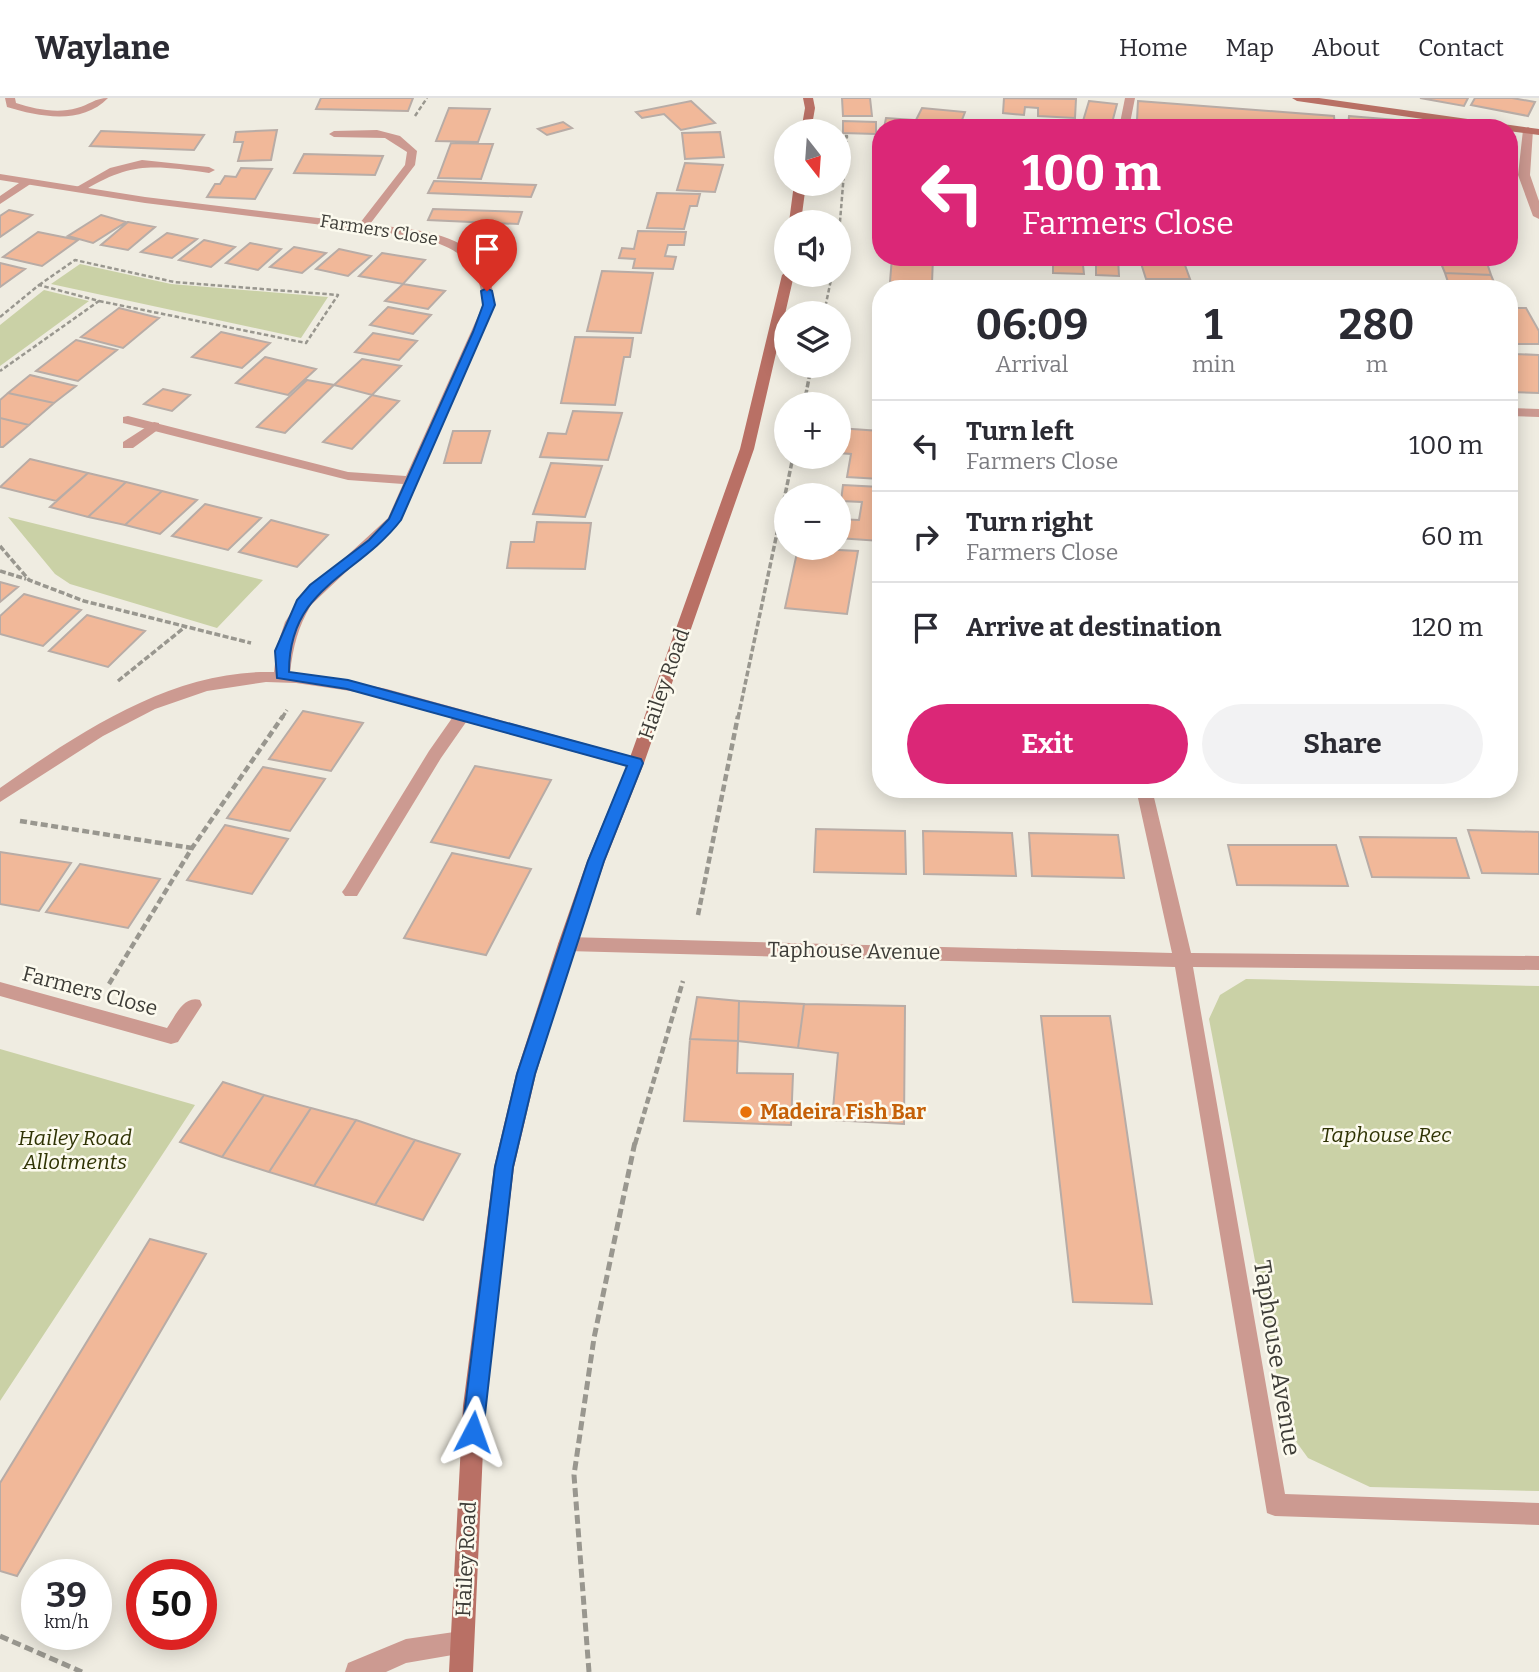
<!DOCTYPE html>
<html lang="en">
<head>
<meta charset="utf-8">
<style>
  body { margin:0; font-family:Bitter,serif; background:#f2f2f3; color:#2b2b33; height:100vh; display:flex; flex-direction:column; font-size:26px; white-space:nowrap }
  * { box-sizing:border-box; margin:0 }
  p { font-size:23px; color:#7c7c81 }
  .icon { flex:none; width:38px; height:38px; fill:none; stroke:currentColor; stroke-width:2; stroke-linecap:round; stroke-linejoin:round }
  .map { position:relative; flex:1; overflow:hidden }
  .drawer { position:absolute; left:872px; top:182px; width:646px; height:518px; display:flex; flex-direction:column; background:#fff; border-radius:28px; box-shadow:0 4px 18px #0003 }
  .drawer>* { flex:none }
  .guide { position:absolute; left:872px; top:21px; width:646px; height:147px; border-radius:28px; box-shadow:0 4px 18px #0003; background:#db2777; color:#fff; overflow:hidden }
  .needle { width:46px; rotate:163deg }
  .buttons { position:absolute; left:774px; top:21px; display:grid; gap:14px }
  .buttons a { display:grid; place-items:center; width:77px; height:77px; border-radius:50%; background:#fff; box-shadow:0 4px 18px #0003; font-size:35px }
  .speed { position:absolute; left:21px; top:1461px; display:flex; gap:14px; font-size:35px; font-weight:700; text-align:center }
  .speed>* { display:grid; place-content:center; width:91px; height:91px; border-radius:50%; background:#fff; box-shadow:0 4px 18px #0003; line-height:1 }
  .speed small { font-size:18px; font-weight:400 }
  .speed .limit { border:10px solid #d22; background:#fff; color:#111 }
  .pin { position:absolute; display:grid; place-items:center; width:60px; height:60px; color:#fff; margin:-72px -30px; border-radius:50% 50% 50% 0; rotate:-45deg; box-shadow:0 0 7px #0007 }
  .pin .icon { rotate:45deg }
  .me { position:absolute; width:77px; margin:-38px; rotate:4deg; stroke-linejoin:round; filter:drop-shadow(0 0 5px #0008) }
  .turn { display:flex; align-items:center; gap:24px; height:147px; padding:0 35px; font-size:32px }
  .turn .icon { width:91px; height:91px; stroke-width:2.5 }
  .turn b { display:block; font-size:49px; line-height:60px }
  .eta { display:flex; justify-content:space-evenly; align-items:center; height:119px; text-align:center }
  .eta b { font-size:42px; font-weight:700; line-height:49px }
  .action { display:flex; gap:14px; margin-top:auto; padding:14px 35px }
  .action a { flex:1; height:80px; border-radius:42px; background:#db2777; color:#fff; font-size:28px; font-weight:700; line-height:80px; text-align:center }
  .action a+a { background:#f2f2f3; color:#2b2b33 }
  ul { padding:0; list-style:none }
  li { display:flex; align-items:center; gap:21px; height:91px; padding:0 35px; border-top:2px solid #e1e1e2 }
  li div { flex:1 }
  li b { display:block; font-size:26px }
  li em { font-style:normal }
  header { display:flex; align-items:center; gap:42px; box-sizing:border-box; height:98px; padding:0 35px; background:#fff; border-bottom:2px solid #e1e1e2 }
  header strong { font-size:33px }
  nav { display:flex; gap:38px; margin-inline-start:auto; font-size:24px }
  .map>svg:first-child { display:block }
</style>
</head>
<body>
<header>
<strong>Waylane</strong>
<nav><a>Home</a><a>Map</a><a>About</a><a>Contact</a></nav>
</header>
<div class="map">
<svg width="1539" height="1574" viewBox="0 0 1539 1574">
  <rect width="100%" height="100%" fill="#efece1"/>
  <path fill="#cad1a6" d="M80,166L171,186L328,199L301,240L51,186Z
    M44,192L89,203L0,268V227Z
    M8,419L263,482L217,530L70,486L55,476Z
    M1246,881L1539,888V1393L1370,1389L1308,1360L1287,1331L1209,921L1220,897Z
    M0,951L195,1007L0,1303Z"/>
  <path fill="#f1b899" stroke="#b8aca6" stroke-width="2" d="M321,0H413L408,13L316,11Z
    M842,0H870L872,18H843Z
    M1004,0L1076,1L1075,20L1038,18V10L1025,9L1024,17L1003,15Z
    M1420,0H1468L1464,8Z
    M1475,0H1512L1535,4L1528,18L1471,7Z
    M691,3L715,25L681,32L664,16L642,20L636,14Z
    M1089,3L1117,6L1112,25L1083,23Z
    M1138,3L1334,18L1335,30L1137,22Z
    M449,10L490,11L478,44L436,43Z
    M922,10L965,14L960,27L940,25L937,30L913,28Z
    M1349,18L1408,23L1407,30H1348Z
    M886,20L913,22L912,30H884Z
    M843,23L876,24V36L843,35Z
    M563,24L572,30L547,37L538,31Z
    M277,32L271,62L238,63L243,44H234L236,34Z
    M101,33L204,37L194,52L90,48Z
    M720,34L724,59L685,61L682,35Z
    M451,45L493,46L481,81L438,80Z
    M304,56L383,58L375,77L294,75Z
    M685,65L723,67L715,94L677,92Z
    M241,70L272,71L255,101L207,99L215,86H220L225,78L236,79Z
    M434,83L536,87L531,99L428,95Z
    M657,95L700,96L697,108H690L684,131L647,130Z
    M433,111L522,114L518,126L428,122Z
    M9,112L32,117L0,139V118Z
    M101,117L126,124L93,145L68,138Z
    M128,124L155,129L128,152L101,147Z
    M638,133L686,134L684,147H668L665,158L676,159L673,171L633,170L635,161L619,160L622,150L634,151Z
    M38,134L78,142L42,168L3,159Z
    M167,135L197,141L172,160L141,154Z
    M204,142L235,149L211,169L179,162Z
    M250,145L281,151L258,172L226,165Z
    M294,149L326,155L302,175L270,169Z
    M339,151L371,158L348,178L316,171Z
    M382,155L425,162L403,186L359,178Z
    M892,159H933L932,185L890,184Z
    M1053,159L1118,160L1119,178L1096,177V167H1083L1084,176L1053,175Z
    M1139,159H1182L1190,181H1146Z
    M1439,159H1485L1487,165L1440,163Z
    M1440,163L1487,165L1491,177L1445,175Z
    M0,165L25,171L0,189Z
    M602,173L653,175L641,235L587,233Z
    M1445,175L1491,177L1496,189L1449,187Z
    M403,186L445,193L428,211L385,203Z
    M1449,187L1496,189V191H1450Z
    M388,209L431,217L413,236L370,227Z
    M119,210L159,220L123,250L81,239Z
    M1508,210H1526L1539,233V246H1508Z
    M221,234L270,245L242,270L192,259Z
    M373,235L417,243L399,262L355,254Z
    M575,239L633,240L630,259H624L615,307L561,305Z
    M76,242L117,252L78,283L36,273Z
    M1508,247L1515,256L1539,257V295L1508,294Z
    M265,259L316,271L288,297L236,285Z
    M362,261L401,268L372,297L334,287Z
    M30,277L76,288L54,305L8,295Z
    M307,282L334,287L285,335L257,329Z
    M163,291L190,297L172,313L144,306Z
    M8,295L54,305L29,327L0,320V302Z
    M372,297L399,303L352,351L323,344Z
    M573,313L622,315L608,362L540,359L548,335L566,336Z
    M0,320L29,327L3,349H0Z
    M838,330L880,333V381L847,379L851,356L838,355Z
    M453,333H490L481,365H444Z
    M30,361L88,375L56,403L0,389Z
    M551,365L602,368L585,419L533,416Z
    M88,375L126,384L88,419L50,409Z
    M126,384L162,393L125,427L88,419Z
    M843,387L880,389V443L838,440V421L859,422L862,404L841,403Z
    M162,393L197,402L160,436L125,427Z
    M205,406L261,420L228,452L172,438Z
    M271,422L328,437L297,469L239,454Z
    M537,424L591,425L585,471L507,470L511,444H534Z
    M798,450L858,453L847,516L785,510Z
    M0,484L18,489L0,504Z
    M24,496L81,512L43,548L0,536V518Z
    M87,517L145,533L108,569L49,553Z
    M303,613L363,625L331,673L269,661Z
    M475,668L551,682L509,760L431,744Z
    M263,669L325,681L290,733L227,720Z
    M225,727L288,741L252,796L187,782Z
    M816,731L905,733L906,776L814,774Z
    M1468,732L1539,734V776L1482,775Z
    M923,733L1012,735L1016,778L924,776Z
    M1029,735L1118,737L1124,780L1032,778Z
    M1360,739L1456,740L1469,780L1372,779Z
    M1228,747H1336L1348,788L1237,787Z
    M0,754L71,765L39,813L0,806Z
    M452,755L531,771L486,857L404,840Z
    M80,766L160,781L128,830L46,814Z
    M697,899L739,903L738,943L690,941Z
    M739,903L804,906L798,950L738,943Z
    M804,906L905,908L904,1026L832,1022L838,955L798,950Z
    M1041,918H1110L1152,1206L1073,1204Z
    M690,941L738,943L737,975L793,976L791,1027L684,1023Z
    M223,984L264,997L222,1059L180,1044Z
    M264,997L311,1010L269,1074L222,1059Z
    M311,1010L356,1022L314,1088L269,1074Z
    M356,1022L415,1042L375,1107L314,1088Z
    M415,1042L460,1056L423,1122L375,1107Z
    M150,1141L206,1156L17,1478L0,1473V1385Z"/>
  <g fill="none" stroke-linecap="round" stroke-linejoin="round">
    <path stroke="#99978f" stroke-width="2.5" stroke-dasharray="4.5 2.5" stroke-linecap="butt" d="M415,18L427,0
      M838,38H847L838,148
      M39,187L75,162L174,184L338,197L306,245L99,203
      M824,215L832,177
      M0,219L39,187L99,203L0,273
      M810,277L812,268"/>
    <path stroke="#99978f" stroke-width="3.5" stroke-dasharray="6 2.5" stroke-linecap="butt" d="M804,306L810,275
      M0,448L29,482L84,503L251,545
      M0,473L26,481
      M118,583L185,529
      M282,620L287,612
      M738,620L793,359"/>
    <path stroke="#99978f" stroke-width="4.5" stroke-dasharray="7 3.5" stroke-linecap="butt" d="M20,723L192,750
      M698,817L738,618
      M109,886L192,750L283,618
      M635,1046L683,883"/>
    <path stroke="#99978f" stroke-width="5" stroke-dasharray="9 4.5" stroke-linecap="butt" d="M0,1538L82,1574
      M589,1574L574,1377L594,1240L635,1044"/>
    <path fill="#cc9a91" fill-rule="evenodd" d="M5,0H15L16,5C35,11 57,16 77,10C89,7 95,0 108,0C82,27 40,19 7,9Z
      M1125,0H1135L1129,30H1119Z
      M142,62L209,69L215,72L209,75C155,68 133,63 85,92L75,90L110,70Z
      M22,83L32,85L0,106V98Z
      M154,324L159,325V331L133,350H123V344Z
      M463,612L471,617L441,660L357,798H345L342,794L345,790L429,653L457,613Z
      M0,884L167,930C175,919 183,897 200,902L202,907L178,944L171,946L0,898Z"/>
    <path fill="#cc9a91" fill-rule="evenodd" d="M1528,29L1533,32L1530,77L1539,103V121L1533,118L1518,77L1523,32Z
      M377,32L400,38L417,53L415,67L370,126C430,134 488,134 495,207L401,422L311,507C298,529 293,549 290,575L327,579L387,591L642,661L644,665L636,671L357,594L296,585L266,584L207,593L155,611L103,638L0,704V690C80,634 173,571 274,574L277,548L285,524L300,501L388,420L403,386L348,382L123,325V319L128,318L348,374L406,378L483,207C479,163 461,152 420,139L145,105L0,82V76L145,99L360,125L405,67L407,54L385,40L334,39L329,36L334,33Z
      M1508,310L1539,311V319L1508,318Z
      M1136,691H1152L1191,855L1539,858V872L1193,869L1285,1396L1539,1405V1427L1275,1418L1267,1415L1175,869L567,853L561,851L558,846L561,841L567,839L1172,855Z
      M461,1533L470,1536L473,1545L470,1554L406,1565L386,1574H345L348,1565L406,1541Z"/>
    <path fill="#b97065" fill-rule="evenodd" d="M803,0H813L815,10L811,33H801L805,10Z
      M1292,0H1319L1539,31V37L1508,33V30H1486L1297,3Z
      M794,86H806L801,124H789Z
      M786,174V177H794L754,351L644,665L605,763L576,846L536,976L514,1069L485,1308L473,1574H449L463,1308L494,1069L516,976L558,846L587,763L628,665L740,351L782,177Z"/>
  </g>
  <path fill="#1a73e8" stroke="#114b97" stroke-width="2" d="M487,190L492,193L495,207L401,422C357,479 289,488 289,574L348,582L641,661L643,665L604,763L535,976L513,1069L483,1334L480,1341L473,1344L465,1341L462,1334L495,1069L517,976L588,763L627,668L347,591L277,580L275,553L297,502L310,487L369,442L389,421L473,234L483,207L481,193Z"/>
  <circle fill="#e8710a" stroke="#fcfaee" stroke-width="2.5" cx="746" cy="1014" r="7"/>
  <g text-anchor="middle" stroke-width="5" stroke-linejoin="round" paint-order="stroke">
    <g font-size="18" fill="#3d3c37" stroke="#fcfaee">
      <text transform="translate(379 132) rotate(9)" y="6">Farmers Close</text>
    </g>
    <g font-size="21" fill="#3d3c37" stroke="#fcfaee">
      <text transform="translate(664 586) rotate(-71)" y="7">Hailey Road</text>
      <text transform="translate(854 853) rotate(1)" y="7">Taphouse Avenue</text>
      <text transform="translate(90 893) rotate(15)" y="7">Farmers Close</text>
      <text transform="translate(466 1461) rotate(-87)" y="7">Hailey Road</text>
    </g>
    <g font-size="21" font-weight="bold" fill="#c56008" stroke="#fcfaee" text-anchor="start">
      <text x="760" y="1021">Madeira Fish Bar</text>
    </g>
    <g font-size="21" font-style="italic" fill="#2f3304" stroke="#fcfaee">
      <text x="1386" y="1044">Taphouse Rec</text>
      <text x="75" y="1047">Hailey Road<tspan x="75" dy="24">Allotments</tspan></text>
    </g>
    <g font-size="24" fill="#3d3c37" stroke="#fcfaee">
      <text transform="translate(1277 1260) rotate(81)" y="8">Taphouse Avenue</text>
    </g>
  </g>
</svg>
<div class="buttons">
<a><svg class="needle" viewBox="-14 -14 28 28"><path d="M0-13l5 13h-10z" fill="#e53935"/><path d="M0 13l5-13h-10z" fill="#7c7c81"/></svg></a>
<a><svg class="icon" aria-label="sound" viewBox="0 0 24 24"><path d="M4 9h4l5-4v14l-5-4H4zM17 9q2 3 0 6"/></svg></a>
<a><svg class="icon" aria-label="layers" viewBox="0 0 24 24"><path d="M12 4l9 5-9 5-9-5zM3 14l9 5 9-5"/></svg></a>
<a>+</a>
<a>−</a>
</div>
<div class="speed"><div>39<small>km/h</small></div><div class="limit">50</div></div>
<div class="pin" style="left:487px;top:193px;background:#d93025"><svg class="icon" aria-label="arrive" viewBox="0 0 24 24"><path d="M6 21V4h12l-3 4 3 4H6"/></svg></div>
<svg class="me" style="left:473px;top:1334px" viewBox="-20 -20 40 40"><path d="M0-17L14 15 0 8-14 15z" fill="#1a73e8" stroke="#fff" stroke-width="4"/></svg>
<div class="guide">
<div class="turn"><svg class="icon" aria-label="left" viewBox="0 0 24 24"><path d="M17 20v-9H6M10 6l-5 5 5 5"/></svg><div><b>100 m</b>Farmers Close</div></div>
</div>
<section class="drawer">
<div class="eta">
<div><b>06:09</b><p>Arrival</p></div>
<div><b>1</b><p>min</p></div>
<div><b>280</b><p>m</p></div>
</div>
<ul>
<li><svg class="icon" aria-label="left" viewBox="0 0 24 24"><path d="M17 20v-9H6M10 6l-5 5 5 5"/></svg><div><b>Turn left</b><p>Farmers Close</p></div><em>100 m</em></li>
<li><svg class="icon" aria-label="right" viewBox="0 0 24 24"><path d="M7 20v-9h11M14 6l5 5-5 5"/></svg><div><b>Turn right</b><p>Farmers Close</p></div><em>60 m</em></li>
<li><svg class="icon" aria-label="arrive" viewBox="0 0 24 24"><path d="M6 21V4h12l-3 4 3 4H6"/></svg><div><b>Arrive at destination</b></div><em>120 m</em></li>
</ul>
<div class="action"><a>Exit</a><a>Share</a></div>
</section>
</div>
</body>
</html>
